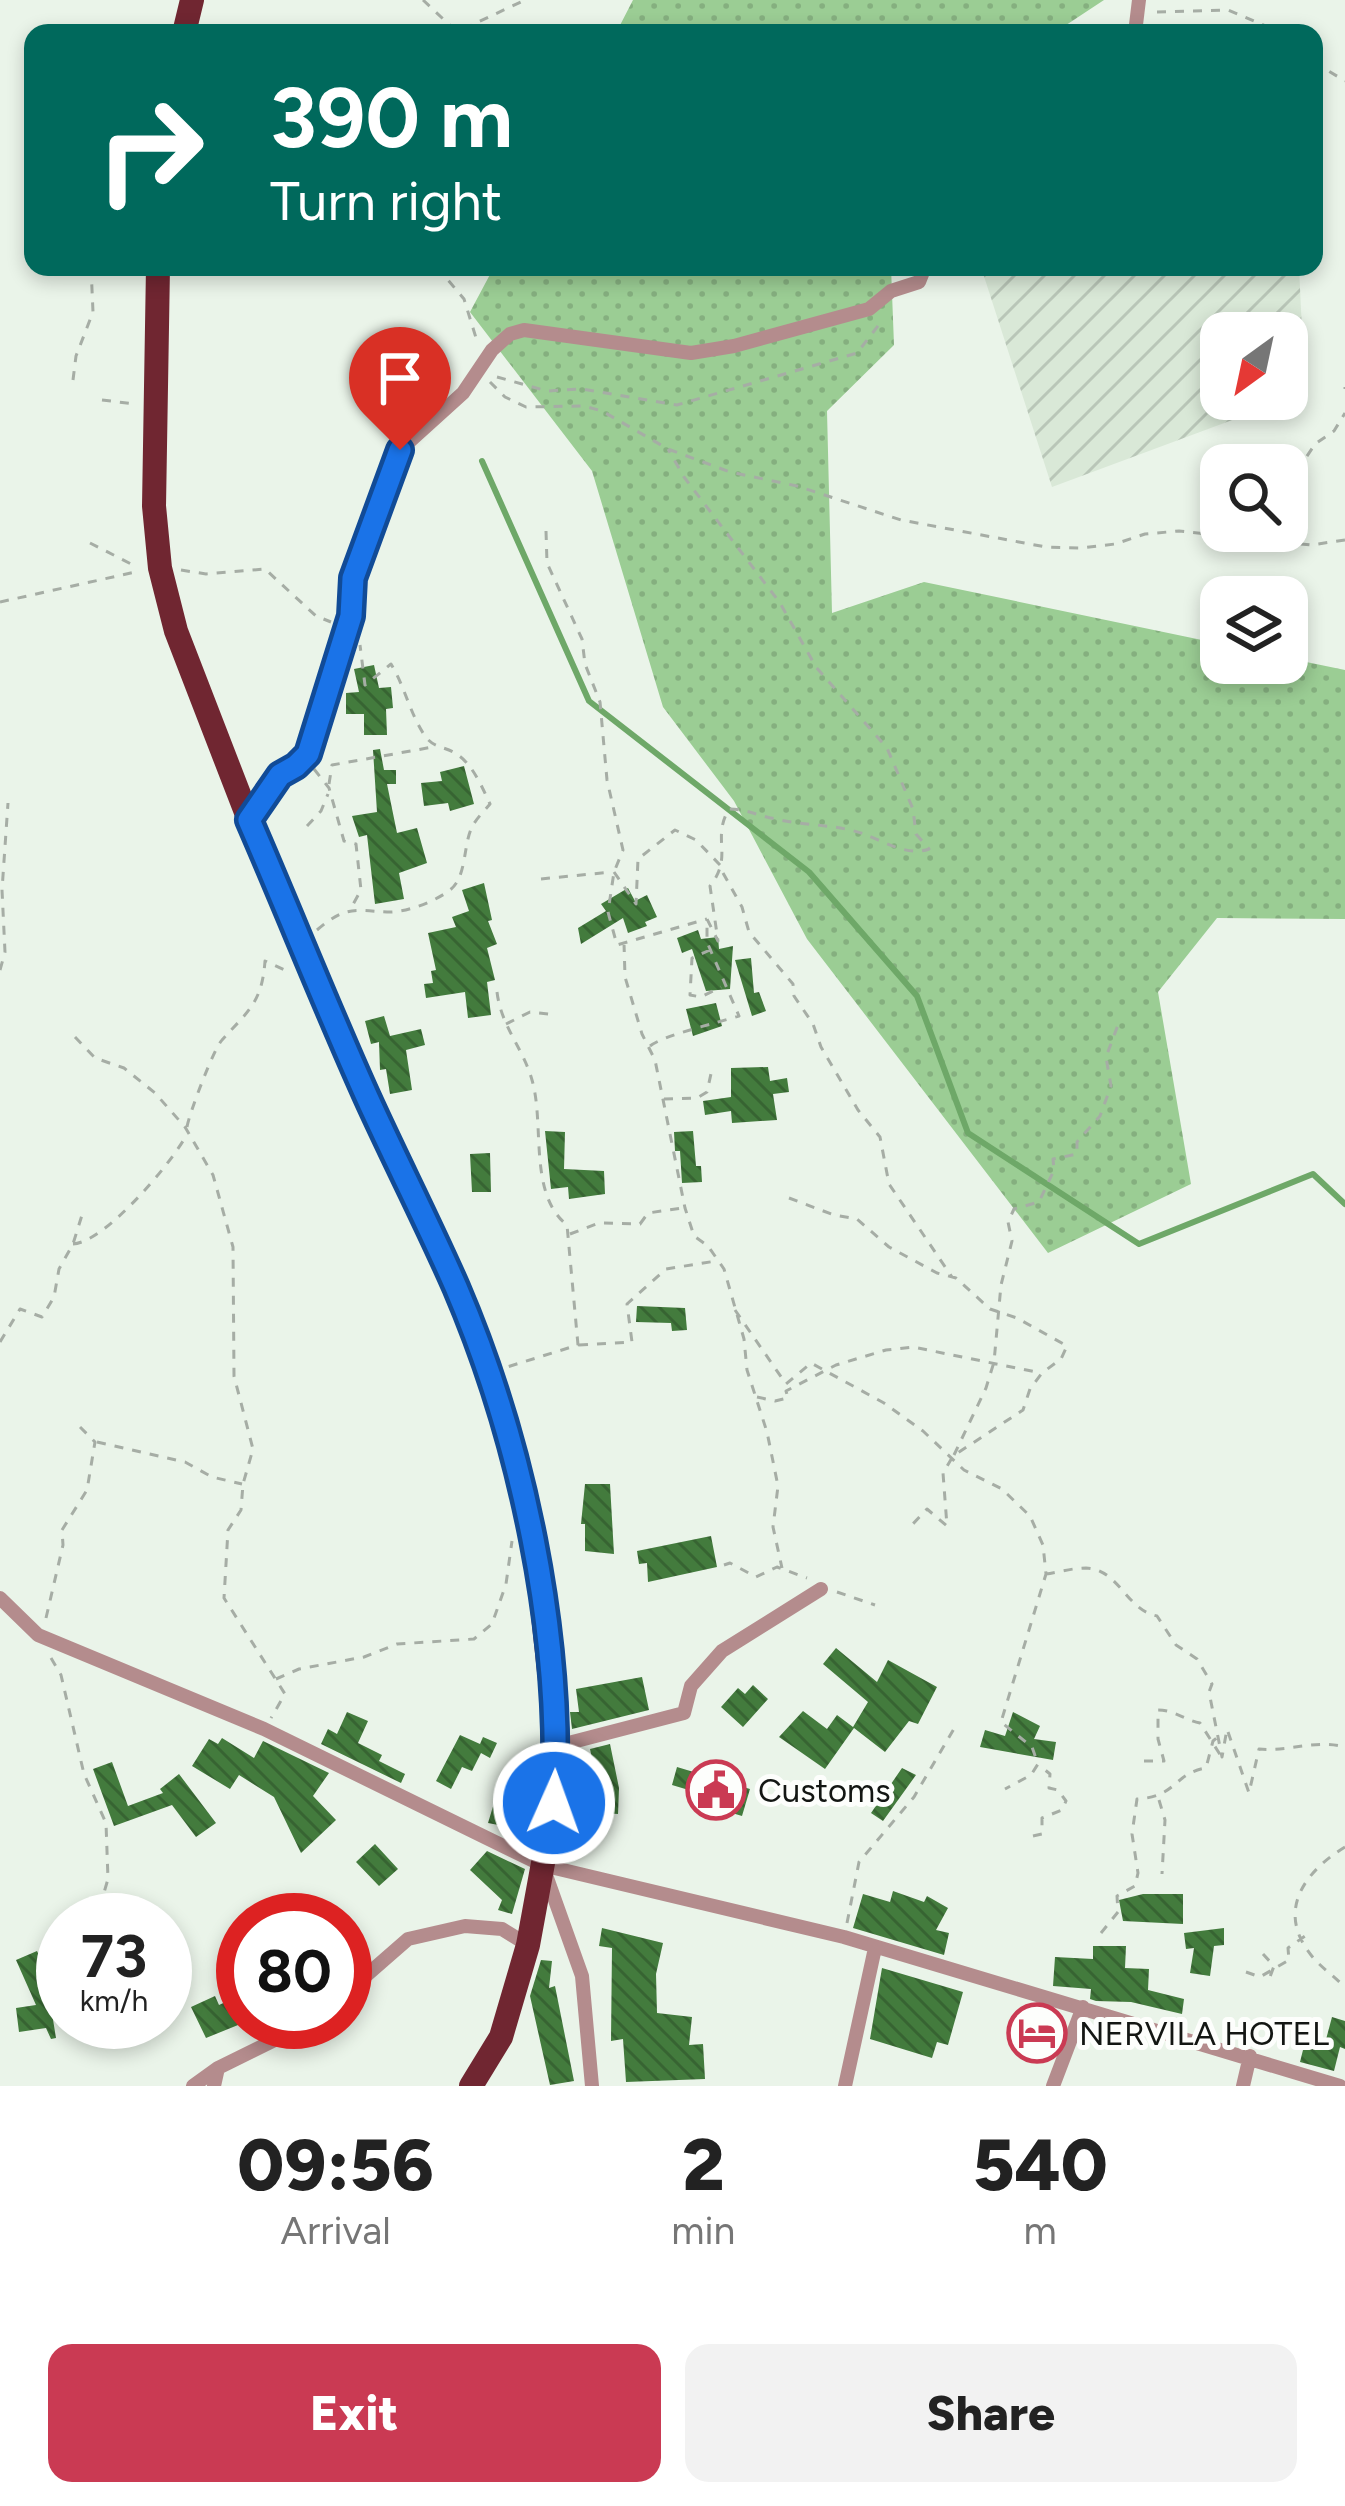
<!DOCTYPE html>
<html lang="en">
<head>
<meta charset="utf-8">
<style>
  body { margin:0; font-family:Figtree,sans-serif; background:#f2f2f2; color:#222; height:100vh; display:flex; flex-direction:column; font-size:45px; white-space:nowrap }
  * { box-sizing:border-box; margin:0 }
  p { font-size:39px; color:#767676 }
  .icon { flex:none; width:66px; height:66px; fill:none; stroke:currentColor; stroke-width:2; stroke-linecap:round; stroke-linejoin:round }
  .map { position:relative; height:2086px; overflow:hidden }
  .side { display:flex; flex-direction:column; background:#fff; flex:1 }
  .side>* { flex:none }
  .banner { position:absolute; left:24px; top:24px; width:1299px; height:252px; border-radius:24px; box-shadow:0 6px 18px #0003; background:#00695c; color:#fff; overflow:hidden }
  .needle { width:78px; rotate:213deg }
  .controls { position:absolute; left:1200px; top:312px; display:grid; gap:24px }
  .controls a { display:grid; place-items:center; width:108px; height:108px; border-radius:24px; background:#fff; box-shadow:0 6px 18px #0003; font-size:60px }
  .speed { position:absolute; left:36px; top:1893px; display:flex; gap:24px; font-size:60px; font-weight:700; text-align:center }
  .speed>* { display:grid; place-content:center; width:156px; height:156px; border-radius:50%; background:#fff; box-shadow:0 6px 18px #0003; line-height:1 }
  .speed small { font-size:30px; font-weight:400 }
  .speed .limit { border:18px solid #d22; background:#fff; color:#111 }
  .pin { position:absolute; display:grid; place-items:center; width:102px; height:102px; color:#fff; margin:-123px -51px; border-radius:50% 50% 50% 0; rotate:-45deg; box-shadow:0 0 12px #0007 }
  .pin .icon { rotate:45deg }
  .me { position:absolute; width:132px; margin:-66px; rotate:2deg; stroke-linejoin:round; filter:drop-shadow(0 0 9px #0008) }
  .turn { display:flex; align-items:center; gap:42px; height:252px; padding:0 48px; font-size:54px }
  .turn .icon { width:156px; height:156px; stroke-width:2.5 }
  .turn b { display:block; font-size:84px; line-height:102px }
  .eta { display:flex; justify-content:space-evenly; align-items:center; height:204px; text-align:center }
  .eta b { font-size:72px; font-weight:800; line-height:84px }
  .cta { display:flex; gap:24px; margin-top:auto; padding:24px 48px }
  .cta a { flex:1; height:138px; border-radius:24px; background:#ca3a53; color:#fff; font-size:48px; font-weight:800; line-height:138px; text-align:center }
  .cta a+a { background:#f2f2f2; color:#222 }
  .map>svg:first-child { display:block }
</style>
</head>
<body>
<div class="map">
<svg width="1345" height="2086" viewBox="0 0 1345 2086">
  <defs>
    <pattern id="industrial-furrows" width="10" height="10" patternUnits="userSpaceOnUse" patternTransform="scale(3)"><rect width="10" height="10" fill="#d9e8d7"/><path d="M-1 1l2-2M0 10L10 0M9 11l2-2" fill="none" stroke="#b9c6b8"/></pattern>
    <pattern id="grass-dots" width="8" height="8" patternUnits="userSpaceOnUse" patternTransform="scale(3)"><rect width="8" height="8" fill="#9bcd94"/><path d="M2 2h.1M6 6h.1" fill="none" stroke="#85af7f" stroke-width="1.8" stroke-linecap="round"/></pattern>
    <pattern id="building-back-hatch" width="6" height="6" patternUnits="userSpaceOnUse" patternTransform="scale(3)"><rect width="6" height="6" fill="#437b3d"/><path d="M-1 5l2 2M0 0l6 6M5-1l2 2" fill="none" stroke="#376432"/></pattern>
  </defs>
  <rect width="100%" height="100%" fill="#eaf4e9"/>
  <path fill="url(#industrial-furrows)" fill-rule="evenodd" d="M981,267H1299L1305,393L1052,487ZM1221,333H1287V399H1221Z"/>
  <path fill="url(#grass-dots)" d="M633,0H1104L1054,33H616Z
    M494,267H891L894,345L827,411L832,613L924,582L1221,644V663H1287V658L1345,670V919L1217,918L1158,992L1191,1184L1048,1253L807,939L734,801L663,707L592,471L470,312Z"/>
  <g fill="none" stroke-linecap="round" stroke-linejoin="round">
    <path stroke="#6ea868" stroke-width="6" d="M482,461L589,701L809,872L917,996L968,1133L1139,1244L1313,1174L1345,1204"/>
  </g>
  <path fill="url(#building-back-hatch)" d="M374,665L379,688L391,687L393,708L386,709L387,735H364V714H346V693L359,692L354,669Z
    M380,749L384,770H396V784H387L397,833L417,828L427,863L399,873L404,899L375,904L367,835L359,837L352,816L377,812L373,750Z
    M464,766L474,804L450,811L448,803L424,806L421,783L442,781L440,772Z
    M484,883L492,920L488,921L497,944L487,948L495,980L487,982L491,1015L468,1018L465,992L426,998L424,984L433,983L431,971L436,970L428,933L456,927L452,917L469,911L462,890Z
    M628,888L635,901L647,895L657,917L645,922L647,926L628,933L623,918L581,944L578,928L606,911L601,904Z
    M698,930L701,939L718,937L719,949L733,946L730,989L706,991L692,949L682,953L677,938Z
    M751,958L754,993L759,992L766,1011L752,1016L735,960Z
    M716,1003L722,1026L693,1036L686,1009Z
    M384,1016L390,1036L421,1029L425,1045L406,1050L412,1090L390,1094L386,1069L380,1070L379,1042L371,1044L365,1021Z
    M768,1067L770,1081L787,1078L789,1092L773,1094L777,1120L732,1123L731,1111L705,1115L703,1101L731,1097V1068Z
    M545,1131L565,1132L564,1169L604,1171L605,1194L569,1199L568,1187L551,1189Z
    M693,1131L696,1166H701L702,1182L682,1183L680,1151H675L674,1132Z
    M490,1153L491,1192H472L470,1154Z
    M637,1306L685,1308L687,1330L672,1331L671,1323L636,1322Z
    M585,1484H610L614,1554L585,1551V1524H581Z
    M711,1536L717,1567L648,1582L647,1563L639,1564L637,1551Z
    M836,1648L877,1682L888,1660L937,1687L918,1724L909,1721L885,1752L854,1728L825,1769L779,1737L803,1711L827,1729L837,1715L853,1727L868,1702L823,1664Z
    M642,1677L649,1710L572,1729L570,1712H579L576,1689Z
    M753,1685L768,1699L743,1727L721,1707L738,1688L745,1694Z
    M347,1712L368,1721L358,1743L382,1755L379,1761L405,1774L401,1783L321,1744L328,1729L337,1734Z
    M1013,1712L1040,1726L1034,1739L1056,1742L1053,1760L980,1747L985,1730L1005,1736Z
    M460,1735L480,1744L483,1737L497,1743L490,1758L481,1753L472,1771L462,1767L451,1789L436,1781Z
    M222,1738L254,1758L263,1741L329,1773L313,1796L336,1820L301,1853L274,1797L239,1775L230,1789L192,1766L209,1739L218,1744Z
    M610,1744L619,1788L618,1814L572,1811V1766L594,1768L590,1749Z
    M112,1762L128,1806L163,1793L160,1789L179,1774L216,1823L196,1837L172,1805L114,1826L93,1769Z
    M677,1767L750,1789L742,1816L699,1803L702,1794L672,1785Z
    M902,1768L916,1775L883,1821L871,1813Z
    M494,1803L518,1812L519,1808L534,1810L529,1831L488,1823Z
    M375,1844L398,1869L379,1886L356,1862Z
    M487,1851L525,1869L512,1914L498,1910L502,1900L470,1870Z
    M893,1891L924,1902L927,1896L948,1908L936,1930L949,1933L944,1955L853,1928L863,1894L890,1902Z
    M1143,1894H1183V1924L1123,1921L1119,1900Z
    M602,1928L663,1943L656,1974L657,2013L692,2017L689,2045L703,2044L705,2079L626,2082L623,2039L611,2041L612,1948L599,1946Z
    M1224,1928V1945L1214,1946L1210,1976L1190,1973L1194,1948L1186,1949L1184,1933Z
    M1093,1946H1126L1125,1968L1149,1969L1148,1990L1184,1999L1182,2014L1131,2002L1096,2001L1090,1999L1091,1989L1053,1986L1055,1957L1093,1959Z
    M37,1951L56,1992L49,1995L56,2038L51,2039L46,2028L19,2032L16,2008L36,2005L16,1960Z
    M541,1960L552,1961L549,1988L555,1986L574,2081L550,2085L530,1996Z
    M882,1968L963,1992L948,2045L937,2042L932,2058L870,2039Z
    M243,1994V2023L206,2038L191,2007L215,1996L219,2005Z
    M1332,2017L1345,2021V2049L1340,2047L1334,2071L1300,2062L1305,2042L1324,2047Z"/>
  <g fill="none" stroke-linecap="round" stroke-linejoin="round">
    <path stroke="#a6ada5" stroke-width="3" stroke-dasharray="9 9" stroke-linecap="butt" d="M423,0L457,32L525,0
      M1157,12L1228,10L1282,33
      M1314,62L1345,81
      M437,267L464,299L477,341
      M497,377L547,391L582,389L677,405L857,353L881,322
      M73,380L76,356L93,312L91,267
      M490,382L505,397L526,407L584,406L602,411L668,449L730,472L797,486L901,520L1046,547L1081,548L1115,544L1145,534L1179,531L1311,545L1345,540
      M1345,387V389
      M102,400L135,404
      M1287,486L1315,444L1334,431L1345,413
      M546,531L547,563L582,639L585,664L600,702L607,780L623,850L614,872L608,912L617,945L707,919
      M90,543L137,567
      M181,570L206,574L265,569L316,616L331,622
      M0,602L140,571
      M314,769L329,788L344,841L356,844L361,890L351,908
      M329,784L332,765L433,747
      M307,826L321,811L328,794
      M614,872L636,904L638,859L675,830L696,840L720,865
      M723,873L742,907L749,932L793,984L794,996L813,1024L821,1047L858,1110L880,1137L889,1184L952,1277
      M541,879L612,872
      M317,930C345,906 353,910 387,912C406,913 436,901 450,890C467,877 463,845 472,827C476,819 484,811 490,804C483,789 473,765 458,755C446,746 434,749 425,736C410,714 405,687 391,664L365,685L360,645
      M624,943L625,977L642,1034L655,1060L685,1208L694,1236L708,1246L724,1269L744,1339L747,1370L767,1432L778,1486L773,1527L782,1568
      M710,950L692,958L690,995L701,997L721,987
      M0,970L5,952L2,890L8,803
      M497,992C501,1026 523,1048 532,1080C545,1124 528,1194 567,1225L578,1345L507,1367
      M506,1024L530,1012L549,1014
      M75,1037L95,1058L124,1068L155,1093L185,1127L213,1175L233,1247L234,1376L253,1449L243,1484L241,1510L228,1530L224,1598L285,1694L271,1718
      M650,1046C664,1035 717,1023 739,1016L707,942V919L718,941L710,886C734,856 711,839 729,809C746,809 759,816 776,819C805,826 836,824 864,834C883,841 908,857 929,849L916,834L913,809L887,748L816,667L780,603L684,477L668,449
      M664,1099L697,1098L707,1092L712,1069
      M187,1127C189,1114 214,1048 222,1040C248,1011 262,1003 265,961L291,973
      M789,1198L834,1215L857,1219L889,1247L937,1273L956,1278L990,1309L1017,1318L1067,1346L1061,1359L1042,1373L1030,1389L1023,1410L953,1456L943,1473L947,1526L927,1509L910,1527
      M570,1234L599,1223L640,1224L648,1213L683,1208
      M73,1244C105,1242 170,1165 186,1136
      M735,1310L786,1384L811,1363L884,1403L923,1431L964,1470L1002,1489L1030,1516L1043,1545L1046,1574L1001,1722L1032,1747L1038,1764L1031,1775L1005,1789
      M0,1342L20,1309L42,1317L54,1297L59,1269L73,1244L82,1215
      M579,1345L632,1342L627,1304L666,1269L716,1261
      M757,1397L775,1401L788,1398L786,1391L836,1365L886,1350L913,1347L1041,1373
      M97,1442L185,1462L212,1477L242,1484
      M954,1455L986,1388L994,1362L1001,1285L1012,1241L1008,1222L1014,1209L1039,1202L1054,1170L1053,1159L1077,1154V1142L1100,1116L1111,1086L1106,1057L1118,1025
      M724,1565L730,1563L756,1577L777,1567L807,1578
      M1046,1574C1059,1572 1073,1568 1086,1568C1119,1569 1126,1610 1157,1616L1176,1645L1197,1659L1212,1684L1209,1692L1222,1757L1227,1729L1249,1793L1259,1749C1290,1752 1314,1739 1345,1747
      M837,1592L875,1605
      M46,1618L63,1545L62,1530L87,1490L95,1442L80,1427
      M51,1658L61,1675L84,1774L106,1823L108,1879L96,1920
      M276,1679L299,1669L364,1657L397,1644L474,1639L492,1624L506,1584L512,1541
      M1144,1761H1164L1158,1739V1710C1174,1710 1185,1720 1200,1723L1221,1756
      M1159,1800L1165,1820L1162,1874
      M1033,1836L1042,1834V1818L1062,1810L1066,1801L1058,1790L1049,1788L1050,1774L1039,1765
      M1345,1847C1304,1872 1276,1911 1311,1955C1321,1968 1335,1976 1345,1988
      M847,1923L859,1862L914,1797L955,1727
      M1101,1933L1118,1912L1117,1896L1135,1886L1138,1873L1132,1834L1137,1799C1177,1797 1174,1773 1206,1768L1213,1741L1219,1736
      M54,1947L63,1944
      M1263,1954L1274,1966L1270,1977
      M1246,1972L1260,1977L1289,1960L1288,1948L1312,1931"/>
    <path stroke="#b48c8d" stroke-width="14" d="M1135,33L1139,0
      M249,820L280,775L297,767L308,754L351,616L353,578L400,450L463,393L492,350L510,334L524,330L691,353L734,346L869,309L891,291L919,282L925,267
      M0,1598L38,1635L264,1729L542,1865L844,1937L1340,2086
      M557,1746L684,1713L691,1686L722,1651L821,1589
      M546,1875L582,1976L592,2086
      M345,1994L408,1939L465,1926L502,1929L528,1945
      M193,2086L218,2068
      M214,2086L218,2068L311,2022
      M845,2086L875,1948
      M1053,2086L1083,2007
      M1243,2086L1250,2056"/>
    <path stroke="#702631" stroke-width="24" d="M184,33L192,0
      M158,267L154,506L160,568L176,631L249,820L320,987L456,1289L488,1372L534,1532L557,1746L554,1803L528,1945L501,2037L471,2086"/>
  </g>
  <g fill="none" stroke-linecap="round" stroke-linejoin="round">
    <defs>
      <path id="route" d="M400,450L353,578L351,616L308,754L296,766L280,775L249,820C289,912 326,1006 367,1097C396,1161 428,1223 456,1287C522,1441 563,1635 554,1803"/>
    </defs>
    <use href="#route" stroke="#114b97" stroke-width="30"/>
    <use href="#route" stroke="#1a73e8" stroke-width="21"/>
  </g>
  <defs>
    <symbol id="civic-ring" viewBox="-11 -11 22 22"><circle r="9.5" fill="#fdfefc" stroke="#ca3a53" stroke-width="1.5"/><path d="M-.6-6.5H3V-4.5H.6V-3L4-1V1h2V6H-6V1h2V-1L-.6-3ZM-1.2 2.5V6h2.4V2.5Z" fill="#ca3a53"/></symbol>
    <symbol id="hotel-ring" viewBox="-11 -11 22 22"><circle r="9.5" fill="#fdfefc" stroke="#ca3a53" stroke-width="1.5"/><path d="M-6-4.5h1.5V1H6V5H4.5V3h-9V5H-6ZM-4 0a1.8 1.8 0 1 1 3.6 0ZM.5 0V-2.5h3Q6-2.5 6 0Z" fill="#ca3a53"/></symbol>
  </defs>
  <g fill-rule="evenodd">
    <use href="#civic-ring" x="683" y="1757" width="66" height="66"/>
    <use href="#hotel-ring" x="1004" y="2000" width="66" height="66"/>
  </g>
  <g text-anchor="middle" stroke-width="10" stroke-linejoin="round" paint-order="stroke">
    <g font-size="33" fill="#131613" stroke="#fdfefc" text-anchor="start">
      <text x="758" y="1802">Customs</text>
      <text x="1079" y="2045">NERVILA HOTEL</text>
    </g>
  </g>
</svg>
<div class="controls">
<a><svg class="needle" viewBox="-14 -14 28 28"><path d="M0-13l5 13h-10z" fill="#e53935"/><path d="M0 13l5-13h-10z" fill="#767676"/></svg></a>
<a><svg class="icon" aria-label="search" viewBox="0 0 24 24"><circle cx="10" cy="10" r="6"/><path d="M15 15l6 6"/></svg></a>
<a><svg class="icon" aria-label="layers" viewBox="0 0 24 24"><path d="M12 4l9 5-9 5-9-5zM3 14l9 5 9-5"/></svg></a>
</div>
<div class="speed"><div>73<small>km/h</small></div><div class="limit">80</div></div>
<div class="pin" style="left:400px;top:450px;background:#d93025"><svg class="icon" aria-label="arrive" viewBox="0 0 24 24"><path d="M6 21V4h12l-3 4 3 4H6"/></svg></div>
<svg class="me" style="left:554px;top:1803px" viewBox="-20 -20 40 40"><circle r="17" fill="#1a73e8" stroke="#fff" stroke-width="3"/><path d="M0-11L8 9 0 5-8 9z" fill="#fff"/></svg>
<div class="banner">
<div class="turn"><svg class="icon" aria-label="right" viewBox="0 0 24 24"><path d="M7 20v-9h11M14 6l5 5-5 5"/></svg><div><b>390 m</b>Turn right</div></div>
</div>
</div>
<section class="side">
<div class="eta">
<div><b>09:56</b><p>Arrival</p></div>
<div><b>2</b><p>min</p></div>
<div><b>540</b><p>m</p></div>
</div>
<div class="cta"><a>Exit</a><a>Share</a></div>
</section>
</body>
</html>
